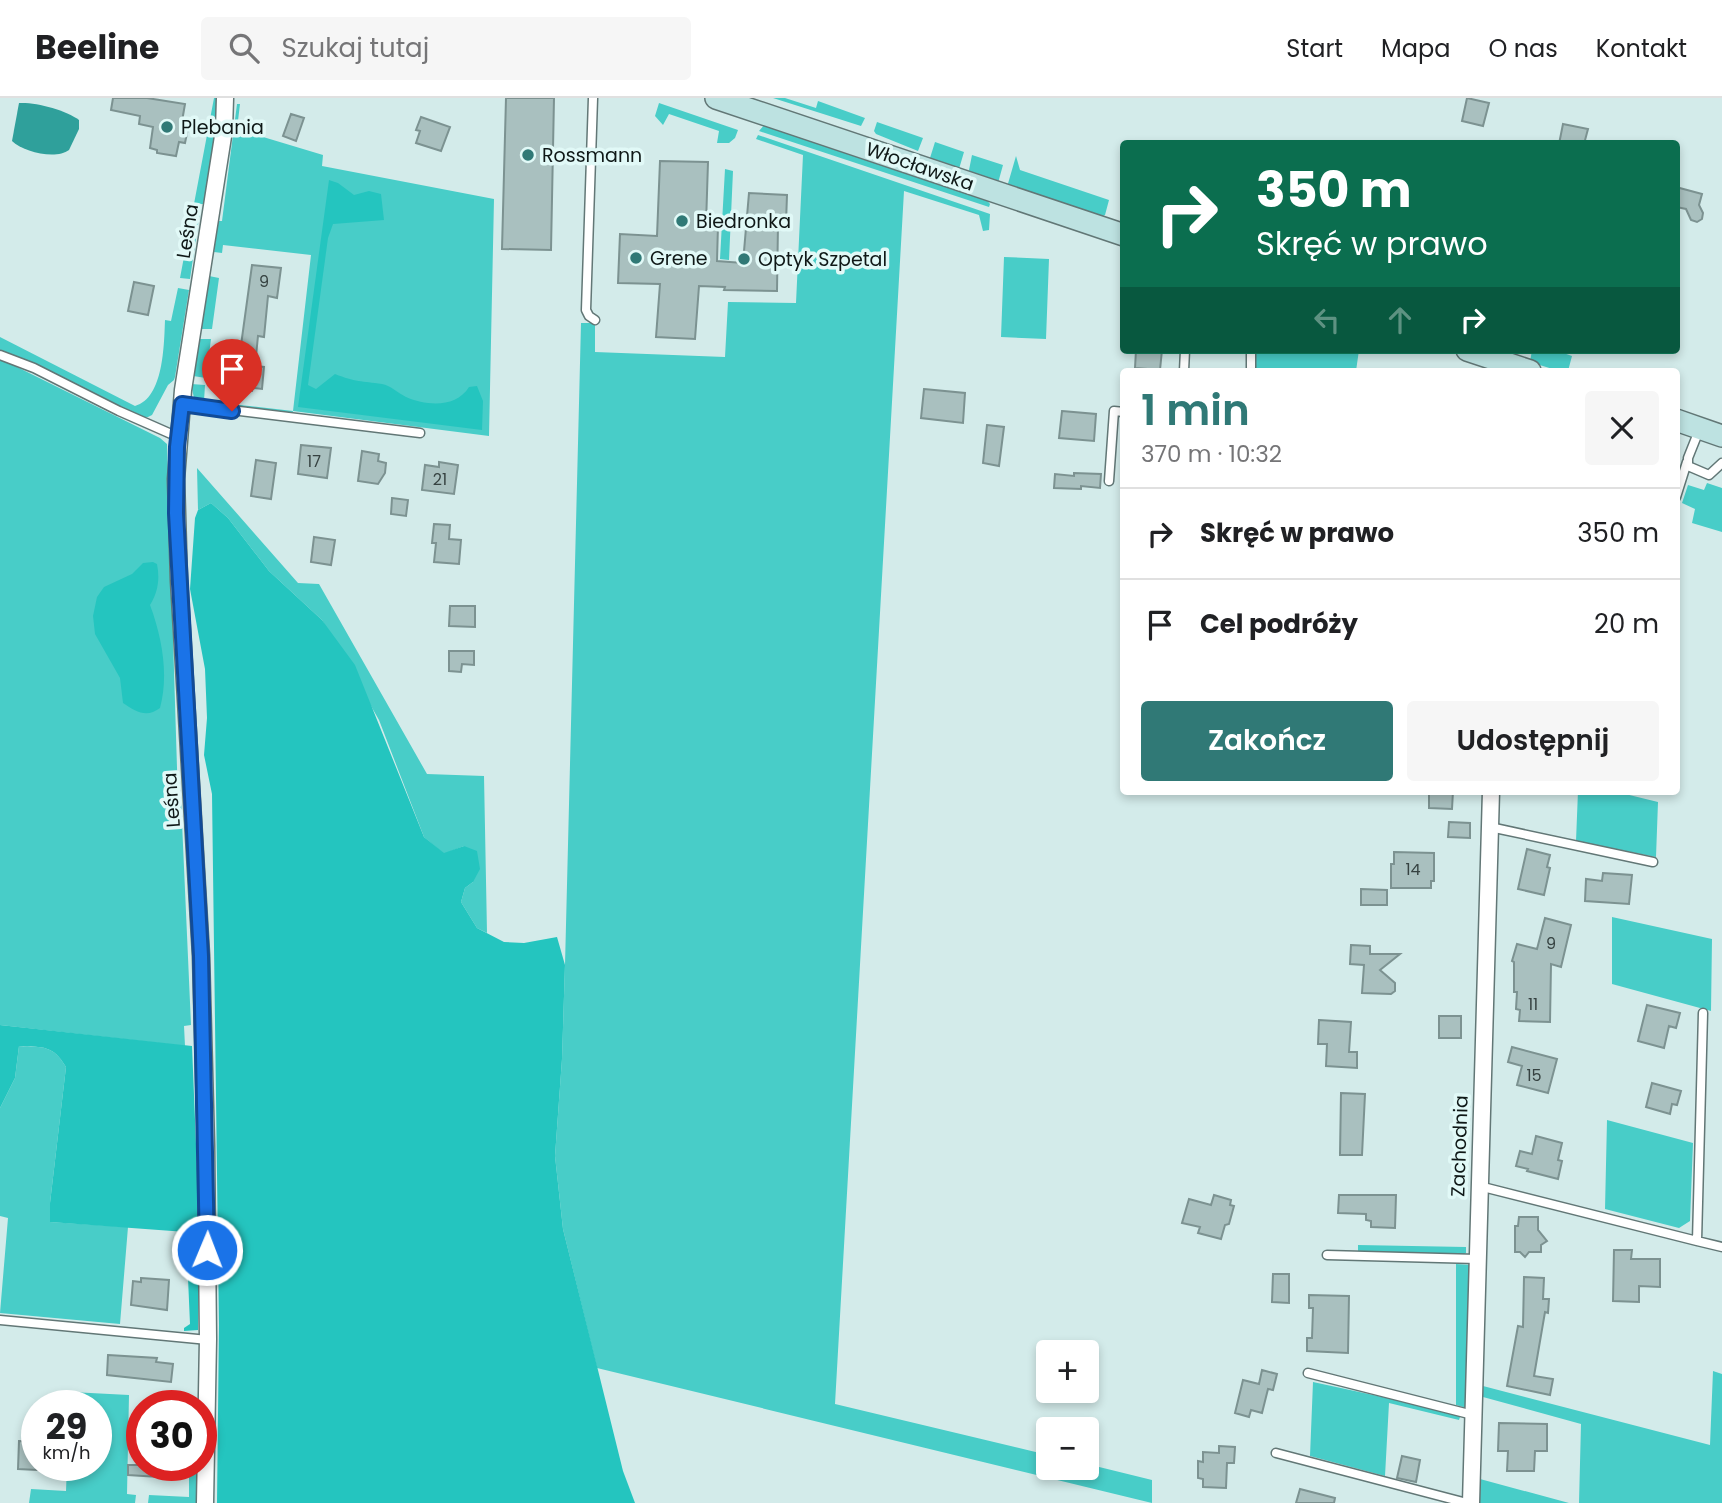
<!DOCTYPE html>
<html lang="pl">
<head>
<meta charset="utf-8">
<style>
  body { margin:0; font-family:Poppins,sans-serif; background:#f6f6f6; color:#202124; height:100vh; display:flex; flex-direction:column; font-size:26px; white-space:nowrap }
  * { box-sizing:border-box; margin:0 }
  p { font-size:23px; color:#757577 }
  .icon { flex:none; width:38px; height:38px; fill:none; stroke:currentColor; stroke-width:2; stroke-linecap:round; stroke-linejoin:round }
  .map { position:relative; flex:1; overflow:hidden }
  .panel { position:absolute; left:1120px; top:270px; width:560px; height:427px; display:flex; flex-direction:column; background:#fff; border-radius:7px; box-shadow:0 4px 10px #0003 }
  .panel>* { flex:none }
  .hud { position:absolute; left:1120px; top:42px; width:560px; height:214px; border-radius:7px; box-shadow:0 4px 10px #0003; background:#0b6e4f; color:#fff; overflow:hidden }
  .tools { position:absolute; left:1036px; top:1242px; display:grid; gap:14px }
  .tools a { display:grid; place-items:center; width:63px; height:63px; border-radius:7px; background:#fff; box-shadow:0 4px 10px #0003; font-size:35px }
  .speed { position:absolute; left:21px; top:1292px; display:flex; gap:14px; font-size:35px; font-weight:700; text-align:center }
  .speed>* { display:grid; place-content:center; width:91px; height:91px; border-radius:50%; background:#fff; box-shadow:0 4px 10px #0003; line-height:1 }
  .speed small { font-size:18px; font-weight:400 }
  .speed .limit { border:10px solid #d22; background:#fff; color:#111 }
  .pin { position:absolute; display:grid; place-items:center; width:60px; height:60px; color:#fff; margin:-72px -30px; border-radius:50% 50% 50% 0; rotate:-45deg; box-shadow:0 0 7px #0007 }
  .pin .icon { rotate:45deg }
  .me { position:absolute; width:77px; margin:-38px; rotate:1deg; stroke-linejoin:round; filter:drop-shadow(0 0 5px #0008) }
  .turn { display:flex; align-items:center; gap:24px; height:147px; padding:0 21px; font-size:32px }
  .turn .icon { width:91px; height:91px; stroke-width:2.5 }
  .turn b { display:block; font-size:49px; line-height:60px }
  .lanes { display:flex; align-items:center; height:66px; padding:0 21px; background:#0003; justify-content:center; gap:35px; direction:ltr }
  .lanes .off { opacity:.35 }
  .round { display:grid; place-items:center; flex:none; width:74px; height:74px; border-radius:7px; background:#f6f6f6 }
  .overview { display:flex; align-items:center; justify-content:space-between; height:119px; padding:0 21px }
  h1 { font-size:42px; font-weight:600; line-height:52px; color:#307976 }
  .button { display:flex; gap:14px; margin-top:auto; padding:14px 21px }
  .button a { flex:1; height:80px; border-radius:7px; background:#307976; color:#fff; font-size:28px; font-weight:600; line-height:80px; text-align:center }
  .button a+a { background:#f6f6f6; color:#202124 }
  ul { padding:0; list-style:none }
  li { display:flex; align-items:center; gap:21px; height:91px; padding:0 21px; border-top:2px solid #e0e0e0 }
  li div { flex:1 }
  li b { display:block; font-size:26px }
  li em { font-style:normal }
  header { display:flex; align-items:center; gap:42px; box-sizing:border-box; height:98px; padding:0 35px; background:#fff; border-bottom:2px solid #e0e0e0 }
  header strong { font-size:33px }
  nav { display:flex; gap:38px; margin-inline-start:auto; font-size:24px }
  .search { width:490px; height:63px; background:#f6f6f6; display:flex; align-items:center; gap:18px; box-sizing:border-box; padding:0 24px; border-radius:7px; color:#757577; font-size:26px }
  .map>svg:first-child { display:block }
</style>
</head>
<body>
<header>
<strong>Beeline</strong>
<div class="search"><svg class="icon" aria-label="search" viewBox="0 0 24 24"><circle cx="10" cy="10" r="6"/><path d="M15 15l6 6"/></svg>Szukaj tutaj</div>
<nav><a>Start</a><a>Mapa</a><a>O nas</a><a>Kontakt</a></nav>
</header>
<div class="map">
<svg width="1722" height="1405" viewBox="0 0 1722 1405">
  <rect width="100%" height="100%" fill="#d3ebea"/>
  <path fill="#48cdc8" d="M214,0H217L218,23L205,106H201L190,181L180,180Z
    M773,0H785L816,10L818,3L865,20L861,28Z
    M659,5L738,32L735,40L729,45H717L719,33L669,16L663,27L655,18Z
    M237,6H240L237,31L323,57L322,68L494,101L489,338L293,313L292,317L199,304L194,300L191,286L205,287L204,303L293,313L311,157L223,147L222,155L214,154L218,123H222Z
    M877,24L923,40L918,53L876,36L874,33Z
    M765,26L986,101L990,106L989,109L759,33Z
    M758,37L990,116L989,132L983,133L979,117L904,93L835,1306L1048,1357V1370H1087V1366L1152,1382V1405L597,1270L563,1131L555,1058L562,961L565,867L581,225H595V254L725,259L728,204L796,205L803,57L756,41Z
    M935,44L964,54L959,71L930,60Z
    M972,57L1003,67L998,85L970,76L969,72Z
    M1016,58L1020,72L1109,102L1105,117L1101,119L1007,89Z
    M725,71L733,73L729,162L720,161Z
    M1004,159L1049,161L1046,241L1001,239Z
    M209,178L219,180L212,231H201Z
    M178,190L189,192L175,279L174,282L168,287L152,317L148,319H140L15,258L11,266L160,340L167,346L178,702H181L191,927L184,928L185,948L0,927V239L135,308C164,300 164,246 165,222L171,223Z
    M199,241H211L206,280L193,278Z
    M1256,252H1359L1356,273H1255Z
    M1532,252H1555L1572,258L1568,273H1559L1530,264Z
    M197,370L298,485L319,486L427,676L484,678L487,835L477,830L461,804L465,790L473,784L464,748L444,756L424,739L379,622L322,522L269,473L228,420L211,405L198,412Z
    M1707,385L1722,390V434L1692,425L1695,411L1682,405L1688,387L1704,392Z
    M1578,693H1613L1658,704L1656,759L1576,743Z
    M1612,819L1712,841L1711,913L1612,886Z
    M19,948C43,949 53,947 66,969L50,1105V1124L128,1129L120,1226L0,1215L8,1120L0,1118V1010L15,980Z
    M1607,1022L1693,1045L1690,1123L1679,1130L1605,1111Z
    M1358,1147L1466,1149V1155L1463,1157L1358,1155Z
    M1456,1166L1471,1167L1467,1310L1456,1307Z
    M1713,1273L1722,1276V1405H1579L1581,1326L1483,1299V1288L1710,1347Z
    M1313,1284L1461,1316L1459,1322L1389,1305L1385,1378L1310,1358Z
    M71,1294L129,1297L127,1396L136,1397L135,1405H29L31,1391L66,1393L67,1367H96V1307H70Z
    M189,1367H197V1405H148L149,1397L189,1399Z
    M1480,1381L1569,1405H1479Z"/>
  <path fill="#24c5bf" d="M329,82L338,85L354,97L369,93L381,96L384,122L333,126L328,140L308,287L316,291L335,276C355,284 362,283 382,286C390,287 398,295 406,299C427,308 456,310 469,289L477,288L483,303L482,332L298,309Z
    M211,405L228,420L269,473L322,522L355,567L424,739L444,755L464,748L477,753L480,771L473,784L465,790L461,804L477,830L504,844L524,845L557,839L565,867L562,961L555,1058L563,1131L623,1373L635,1405H217L219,1227L212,696L204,657L207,620L205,571L190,491L195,420L198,412Z
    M153,464L157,466C160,481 158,494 150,507C162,539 169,577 160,610C147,620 136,614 123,605L120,580L95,536L93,518L97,499L104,489L132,476L143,465Z
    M0,927L192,948L199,1120L198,1232L184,1233V1230L190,1226L186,1134L50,1124V1105L66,969C53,947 43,949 19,948L15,980L0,1010Z"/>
  <path fill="#2fa09b" d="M19,5C36,4 66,12 79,22V31L69,52C56,62 23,54 12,43Z"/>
  <path fill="#a9c0bf" stroke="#7c9291" stroke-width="2" d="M113,0H147L185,6L181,29L188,30L185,45L179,44L176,58L157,55V52L150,50L153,29L139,26L140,18L111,12Z
    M506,0H554L551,152L502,151Z
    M1467,0L1489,5L1483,28L1462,23Z
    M291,16L304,20L296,43L283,38Z
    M421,19L450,29L441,53L416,45L420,33L416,32Z
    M1563,26L1588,31L1584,46H1559Z
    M660,63L708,64L706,127H718L717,163L743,165L749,95L787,97L786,125L778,126L777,193L724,192L725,189L699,188L695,241L656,239L660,186L618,185L620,136L657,138Z
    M1676,89L1702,96L1699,107L1703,115L1702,121L1697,124L1691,122L1686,111L1676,109Z
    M252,167L281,170L277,200L268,198L264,239L258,238L255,268L264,269L262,291L253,290L252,293L235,291Z
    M134,184L154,188L148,217L128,213Z
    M1136,252H1162L1160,272L1135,270Z
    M924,291L965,295L963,325L921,320Z
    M1062,313L1096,316L1094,343L1059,340Z
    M987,327L1004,329L999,368L983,365Z
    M301,347L331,350L327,380L298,376Z
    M362,353L379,356L378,363L386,365L385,375L378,386L358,383Z
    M256,362L276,365L271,401L251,398Z
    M439,364L458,367L454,396L422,392L425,367L439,369Z
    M1074,375L1101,376L1100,390L1081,388V391L1054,390L1055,376L1074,378Z
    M392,400L408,402L406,418L391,416Z
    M434,426L450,427L449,441L461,442L459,466L434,464L436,445H432Z
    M314,439L335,442L331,467L311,464Z
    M450,508H475V529L449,528Z
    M449,553H474V567L462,566L461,574L449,573Z
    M1429,693H1453L1452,711L1429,710Z
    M1449,724L1470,725V740L1448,739Z
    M1527,751L1550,757L1547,769L1550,770L1544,797L1518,791Z
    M1394,754L1434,755V783H1431V790H1391V766H1394Z
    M1603,775L1632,777L1629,806L1585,803L1586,781L1602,783Z
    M1361,791L1387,792V807H1361Z
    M1545,820L1571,827L1561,869L1551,866L1550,924L1519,923L1520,912L1516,911L1517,894H1514V864L1512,863L1517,846L1537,851Z
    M1351,847L1370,848V856H1400L1380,872L1395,885V893L1391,896L1362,895L1364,867L1350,866Z
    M1647,907L1680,915L1676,930L1669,928L1664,950L1638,943Z
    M1439,918H1461V940H1439Z
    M1319,922L1351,924L1349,954H1357V970L1326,968L1327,946H1318Z
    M1512,949L1557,961L1548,995L1517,987L1522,968L1508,964Z
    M1652,985L1681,993L1677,1007L1672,1006L1670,1016L1646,1009Z
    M1341,995L1365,996L1362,1057H1340Z
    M1536,1038L1562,1045L1558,1062L1562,1063L1558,1081L1527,1073L1528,1071L1516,1068L1520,1053L1532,1056Z
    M1214,1097L1231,1102L1230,1107L1234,1108L1229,1126L1225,1127L1221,1141L1198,1135L1200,1129L1182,1125L1189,1101L1211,1107Z
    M1339,1097H1396L1395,1130L1371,1129V1123L1366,1122V1116L1338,1115Z
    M1519,1119H1538V1132L1547,1143L1541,1147V1154H1529L1525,1159L1520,1154H1515V1128H1518Z
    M1614,1152H1632L1631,1161H1660V1189L1639,1188V1204L1613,1203Z
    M1273,1176H1289V1205L1272,1204Z
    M1524,1179L1544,1180L1543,1201H1549L1548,1215L1545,1214L1534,1278L1553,1281L1550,1297L1507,1288L1518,1228L1523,1229Z
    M141,1180L169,1182L167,1212L131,1207L133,1183L141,1184Z
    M1309,1197L1349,1198L1348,1255L1307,1253V1240H1312L1313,1210H1309Z
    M108,1257L157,1260L156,1264L173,1266L171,1284L107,1277Z
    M1262,1272L1277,1276L1273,1292L1268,1291L1262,1315L1251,1312L1249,1319L1235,1315L1243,1282L1259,1286Z
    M1499,1325L1547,1326V1353H1535L1534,1373H1507L1508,1353H1498Z
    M19,1343L37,1344V1372L18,1371Z
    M1219,1348L1235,1349L1234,1365H1227L1226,1390L1203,1389V1381L1198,1380V1363L1203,1364V1354L1219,1355Z
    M1402,1358L1420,1362L1416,1384L1397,1380Z
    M128,1367H176L175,1380L128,1377Z
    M1300,1391L1335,1400L1334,1405H1296Z"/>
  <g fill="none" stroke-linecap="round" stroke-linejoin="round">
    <defs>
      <path id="service" d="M593,0L586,212L589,218L595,222
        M0,257L34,270L119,313L178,339
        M1184,273L1185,252
        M1251,273V252
        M182,306L420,335
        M1700,330L1688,360V368L1709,377L1722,365
        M1109,383L1114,313L1124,314
        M1676,399L1687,364
        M1490,729L1653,764
        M1479,1088L1697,1143L1703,915
        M1697,1143L1722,1149
        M1327,1157L1477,1161
        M0,1222L208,1242
        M1308,1275L1473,1317
        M1276,1355L1467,1405"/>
      <path id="minor" d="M205,1405L208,1241L206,1047L201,857L179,483L176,381L183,292L224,32L225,0
        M1471,1405L1491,693"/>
      <path id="secondary" d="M716,0L1124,137
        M1467,252L1530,273
        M1676,322L1722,338"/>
    </defs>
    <use href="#service" stroke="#627776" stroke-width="11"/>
    <use href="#minor" stroke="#627776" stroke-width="19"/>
    <use href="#secondary" stroke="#627776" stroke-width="24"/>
    <use href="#service" stroke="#fff" stroke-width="8"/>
    <use href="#minor" stroke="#fff" stroke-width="16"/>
    <use href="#secondary" stroke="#bde2e1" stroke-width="21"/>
  </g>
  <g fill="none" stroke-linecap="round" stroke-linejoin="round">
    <defs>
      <path id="route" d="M207,1152L201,858L176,415L177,349L182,306L232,313"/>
    </defs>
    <use href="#route" stroke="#114b97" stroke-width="18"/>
    <use href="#route" stroke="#1a73e8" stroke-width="12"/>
  </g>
  <g fill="#307976" stroke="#e1f9f7" stroke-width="2.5">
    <circle cx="167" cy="29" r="7"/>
    <circle cx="528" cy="57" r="7"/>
    <circle cx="682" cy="123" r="7"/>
    <circle cx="636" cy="160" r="7"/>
    <circle cx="744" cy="161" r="7"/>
  </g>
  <g text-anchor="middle" stroke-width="7" stroke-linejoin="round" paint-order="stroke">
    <g font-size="16" fill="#364241">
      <text x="264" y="189">9</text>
      <text x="314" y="369">17</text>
      <text x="440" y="387">21</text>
      <text x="1413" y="777">14</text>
      <text x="1551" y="851">9</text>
      <text x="1533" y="912">11</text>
      <text x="1534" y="983">15</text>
    </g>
    <g font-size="19" fill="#0f1817" stroke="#e1f9f7" text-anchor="start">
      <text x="181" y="36">Plebania</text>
      <text x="542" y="64">Rossmann</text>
      <text x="696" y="130">Biedronka</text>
      <text x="650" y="167">Grene</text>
      <text x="758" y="168">Optyk Szpetal</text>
    </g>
    <g font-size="19" fill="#0f1817" stroke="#e1f9f7">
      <text transform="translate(920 68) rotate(19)" y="7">Włocławska</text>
      <text transform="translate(187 133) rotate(-81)" y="7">Leśna</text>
      <text transform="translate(171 702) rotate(-94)" y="7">Leśna</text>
      <text transform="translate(1459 1048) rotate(-88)" y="7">Zachodnia</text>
    </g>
  </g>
</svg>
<div class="tools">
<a>+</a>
<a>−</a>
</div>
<div class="speed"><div>29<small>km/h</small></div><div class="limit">30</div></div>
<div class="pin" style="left:232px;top:313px;background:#d93025"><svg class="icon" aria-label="arrive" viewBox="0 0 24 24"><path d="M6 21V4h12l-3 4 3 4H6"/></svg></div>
<svg class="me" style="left:207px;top:1152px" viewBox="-20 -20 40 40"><circle r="17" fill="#1a73e8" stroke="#fff" stroke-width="3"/><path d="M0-11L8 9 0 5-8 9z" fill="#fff"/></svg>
<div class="hud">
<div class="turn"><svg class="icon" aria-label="right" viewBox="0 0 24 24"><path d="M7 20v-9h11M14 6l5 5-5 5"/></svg><div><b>350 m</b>Skręć w prawo</div></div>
<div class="lanes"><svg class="icon off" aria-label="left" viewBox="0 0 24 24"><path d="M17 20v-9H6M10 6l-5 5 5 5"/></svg><svg class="icon off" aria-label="ahead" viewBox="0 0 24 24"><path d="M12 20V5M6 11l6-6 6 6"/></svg><svg class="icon" aria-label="right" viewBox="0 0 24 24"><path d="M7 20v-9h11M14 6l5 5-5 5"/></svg></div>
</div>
<section class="panel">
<div class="overview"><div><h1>1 min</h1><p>370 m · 10:32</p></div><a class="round"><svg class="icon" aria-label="close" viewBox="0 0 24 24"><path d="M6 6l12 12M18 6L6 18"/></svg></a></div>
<ul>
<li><svg class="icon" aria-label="right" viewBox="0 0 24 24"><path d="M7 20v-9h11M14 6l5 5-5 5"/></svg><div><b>Skręć w prawo</b></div><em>350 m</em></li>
<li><svg class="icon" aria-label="arrive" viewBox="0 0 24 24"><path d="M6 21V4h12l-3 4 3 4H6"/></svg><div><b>Cel podróży</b></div><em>20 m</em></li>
</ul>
<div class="button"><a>Zakończ</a><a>Udostępnij</a></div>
</section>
</div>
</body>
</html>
